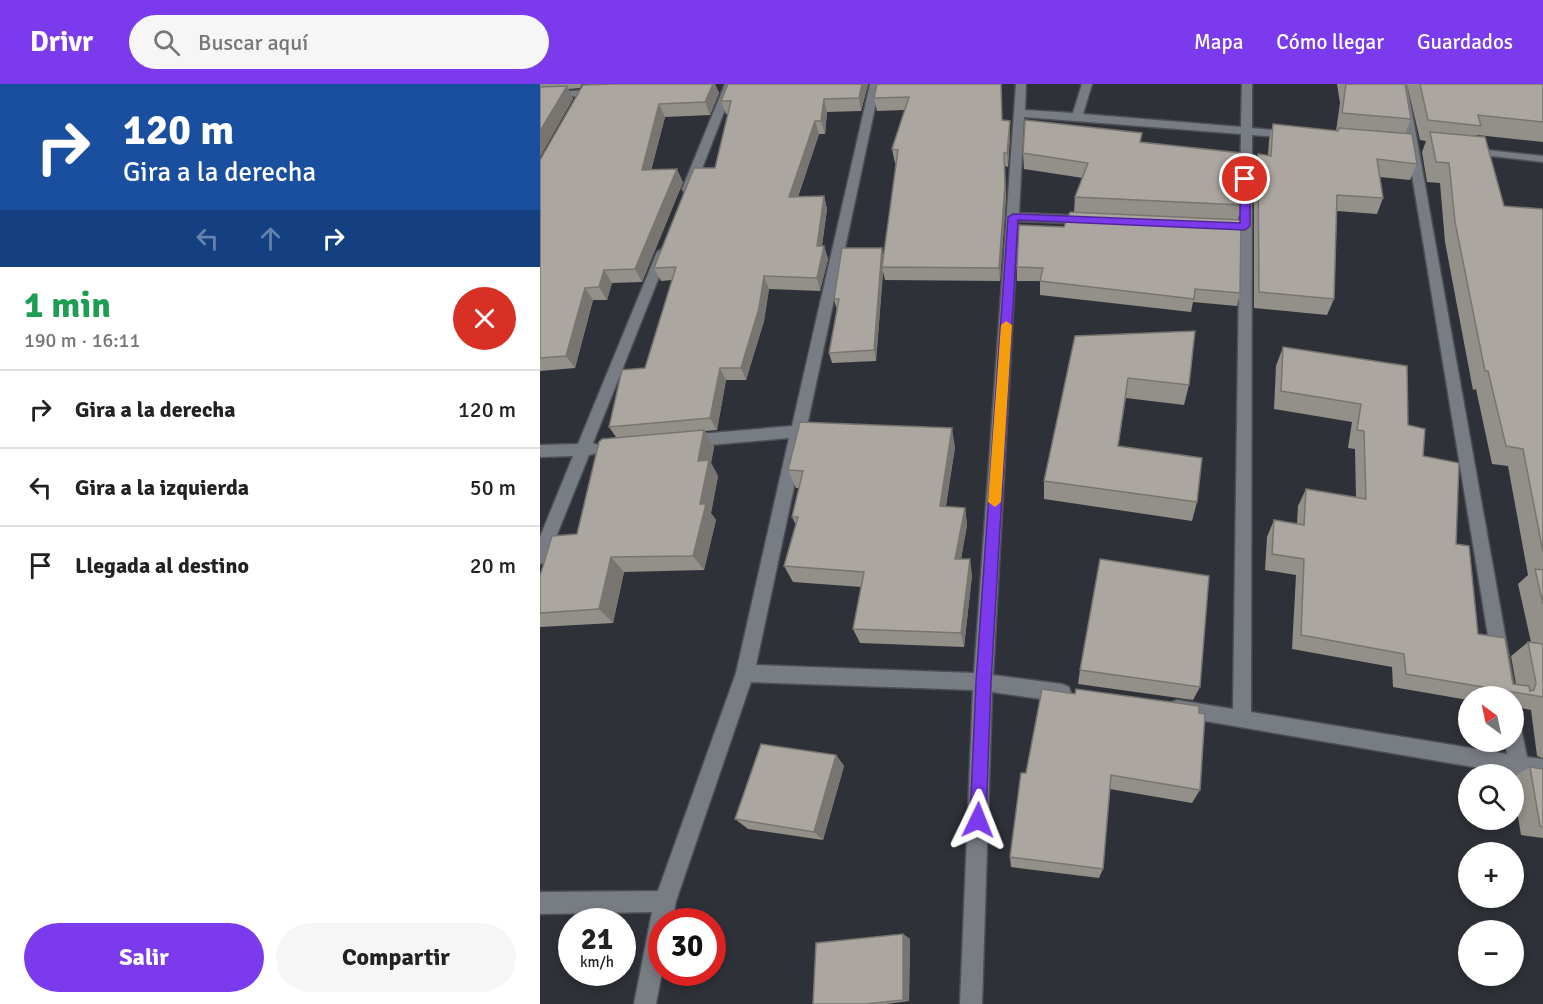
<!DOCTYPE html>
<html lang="es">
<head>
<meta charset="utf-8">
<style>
  body { margin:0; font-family:Signika,sans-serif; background:#f6f6f6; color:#222; height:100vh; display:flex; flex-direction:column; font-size:22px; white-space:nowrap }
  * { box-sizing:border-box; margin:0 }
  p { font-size:20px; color:#767676 }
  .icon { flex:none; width:33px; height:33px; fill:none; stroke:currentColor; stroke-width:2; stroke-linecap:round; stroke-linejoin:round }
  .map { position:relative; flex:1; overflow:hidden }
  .sheet { display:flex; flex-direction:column; background:#fff; width:540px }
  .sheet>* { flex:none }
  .hud { background:#1a4fa0; color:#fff; overflow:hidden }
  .needle { width:39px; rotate:327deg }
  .tools { position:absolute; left:918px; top:602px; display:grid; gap:12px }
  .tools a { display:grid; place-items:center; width:66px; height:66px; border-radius:50%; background:#fff; box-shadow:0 3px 9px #0003; font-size:30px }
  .speed { position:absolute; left:18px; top:824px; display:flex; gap:12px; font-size:30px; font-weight:700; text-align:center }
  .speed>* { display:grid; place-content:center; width:78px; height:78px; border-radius:50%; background:#fff; box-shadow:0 3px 9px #0003; line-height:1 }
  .speed small { font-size:15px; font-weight:400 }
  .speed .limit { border:9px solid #d22; background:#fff; color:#111 }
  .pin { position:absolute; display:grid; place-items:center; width:51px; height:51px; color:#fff; margin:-26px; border:3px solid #fff; border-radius:50%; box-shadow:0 2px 6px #0007 }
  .me { position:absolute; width:66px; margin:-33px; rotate:2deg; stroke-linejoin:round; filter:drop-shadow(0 0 4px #0008) }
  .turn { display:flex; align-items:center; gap:21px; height:126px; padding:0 24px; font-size:27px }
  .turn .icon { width:78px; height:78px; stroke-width:2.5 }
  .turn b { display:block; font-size:42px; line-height:51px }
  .lanes { display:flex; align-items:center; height:57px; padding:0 24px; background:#0003; justify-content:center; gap:30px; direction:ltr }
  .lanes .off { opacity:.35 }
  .round { display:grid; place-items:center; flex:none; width:63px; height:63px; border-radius:32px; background:#f6f6f6 }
  .overview { display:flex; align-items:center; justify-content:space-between; height:102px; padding:0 24px }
  h1 { font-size:36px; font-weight:700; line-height:45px; color:#1e9e55 }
  .primary-button { display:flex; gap:12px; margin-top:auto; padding:12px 24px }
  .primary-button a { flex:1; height:69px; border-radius:36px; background:#7c3aed; color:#fff; font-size:24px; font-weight:700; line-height:69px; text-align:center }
  .primary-button a+a { background:#f6f6f6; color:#222 }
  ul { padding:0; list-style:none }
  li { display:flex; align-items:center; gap:18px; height:78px; padding:0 24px; border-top:2px solid #e0e0e0 }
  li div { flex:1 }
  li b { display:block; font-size:22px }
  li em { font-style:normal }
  header { display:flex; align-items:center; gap:36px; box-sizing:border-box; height:84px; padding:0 30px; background:#7c3aed; color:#fff }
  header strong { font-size:28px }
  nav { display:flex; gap:33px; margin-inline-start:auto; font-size:21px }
  .search { width:420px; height:54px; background:#f6f6f6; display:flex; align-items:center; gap:15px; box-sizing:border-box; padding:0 21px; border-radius:33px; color:#767676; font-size:22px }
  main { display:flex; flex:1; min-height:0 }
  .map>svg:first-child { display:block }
</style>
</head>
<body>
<header>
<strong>Drivr</strong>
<div class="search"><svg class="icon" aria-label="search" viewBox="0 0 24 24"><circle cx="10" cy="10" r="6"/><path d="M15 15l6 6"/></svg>Buscar aquí</div>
<nav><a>Mapa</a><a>Cómo llegar</a><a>Guardados</a></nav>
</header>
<main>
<section class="sheet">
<div class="hud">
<div class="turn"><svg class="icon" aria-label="right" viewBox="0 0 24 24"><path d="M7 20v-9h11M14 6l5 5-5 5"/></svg><div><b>120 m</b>Gira a la derecha</div></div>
<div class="lanes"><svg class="icon off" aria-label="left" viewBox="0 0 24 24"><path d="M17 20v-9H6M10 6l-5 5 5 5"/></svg><svg class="icon off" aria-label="ahead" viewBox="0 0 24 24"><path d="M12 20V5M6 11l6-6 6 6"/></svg><svg class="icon" aria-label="right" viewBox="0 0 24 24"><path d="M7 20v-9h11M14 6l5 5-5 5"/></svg></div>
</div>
<div class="overview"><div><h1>1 min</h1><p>190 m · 16:11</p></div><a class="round" style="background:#d93025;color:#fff"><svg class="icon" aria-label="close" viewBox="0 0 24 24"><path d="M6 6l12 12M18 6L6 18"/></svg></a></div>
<ul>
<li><svg class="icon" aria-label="right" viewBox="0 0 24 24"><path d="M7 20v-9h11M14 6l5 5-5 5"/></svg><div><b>Gira a la derecha</b></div><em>120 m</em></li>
<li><svg class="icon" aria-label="left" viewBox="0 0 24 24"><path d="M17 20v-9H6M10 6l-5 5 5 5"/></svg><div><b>Gira a la izquierda</b></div><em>50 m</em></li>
<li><svg class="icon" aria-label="arrive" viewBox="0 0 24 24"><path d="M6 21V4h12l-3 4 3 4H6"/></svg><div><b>Llegada al destino</b></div><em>20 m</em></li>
</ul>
<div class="primary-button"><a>Salir</a><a>Compartir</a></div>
</section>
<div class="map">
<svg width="1003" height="920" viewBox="0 0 1003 920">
  <rect width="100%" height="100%" fill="#2e3137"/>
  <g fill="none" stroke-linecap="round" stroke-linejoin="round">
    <defs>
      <path id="minor" d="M185,0H195L154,105L152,108H144L142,105Z
        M330,0H340L216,581L434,589L476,0H486L485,26L533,29L542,0H552L543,30L701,43L702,0H712V44L751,48L757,51L751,54L712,51L711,628L967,670L965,657H974V642L981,644L987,673L1003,675V695L630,631L628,625L630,619L637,616L693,625L701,50L484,33L479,129L548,132L554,136L548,140L478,137L453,591L522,600L529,603L531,609L529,615L522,618L452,608L442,920H420L433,606L211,598L136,817L132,837H122V888L116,920H94L112,828L0,830V808L118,807L196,589L249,354L147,363L142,361L139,357L142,353L147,351L252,342Z
        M857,0H867L976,612L974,618V612H958Z
        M59,6L63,7V11L0,14V8Z
        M929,64L1003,72V78L925,69V65Z
        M123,164L129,168L53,359L58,361L61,365L58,369L49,371L8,473L6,478L0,480V453L33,372L0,373V361L38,360L117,168Z"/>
    </defs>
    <use href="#minor" stroke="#4c4f53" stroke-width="3"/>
    <use href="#minor" fill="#787c83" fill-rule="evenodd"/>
  </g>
  <path fill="#938f89" d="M0,0H42L40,4L28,5L33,15L0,73Z
    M53,0H175L179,9L170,31L125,33L111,86L143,98L102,198L72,199L67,216H53L35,284L0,287V76Z
    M328,0L321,27L287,28L285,50H279L258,113L284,112L287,125L282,162H284L288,175L280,207L229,205L224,237L206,296H186L177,346L165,347L174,363L171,379L178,392L171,429L176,436L164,486L84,488L73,539L0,543V492L37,450L76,353L69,343L105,284L132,196L121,197L114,184L175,84L188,30H186L181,17Z
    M337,0L463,36L470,37V50L468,83L465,82L466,114L460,197L345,196L343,188L336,277L292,279L289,269L297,226L294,215L344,172L356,79H355L352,65L365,26L337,27L334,14Z
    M797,0H865L871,35L865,49L877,80L870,96L840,93L843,114L837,130L797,127L794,215L787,231L714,224V87L718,70L728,72L729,56L733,40L796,47L800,19Z
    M867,0H1003V58L937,51L936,52L964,122L1003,125V674L997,672L991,626L974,623V612H928V616L853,603L852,583L752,565L756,491L725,486L727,453L734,436L757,440L758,422L766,405L816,413L815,365L808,364L812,338L734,325L736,282L743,263L868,341L883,372L916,460L938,550L973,600H976L971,572L988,558H991L978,500L988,491L968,382L952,380L936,305L933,306L905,158L900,99L887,98L882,68L886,57L880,56Z
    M601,58L702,121L698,135L700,209L697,222L653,218L651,228L500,211V197H477V183L524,143L534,128L535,113L543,94L484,85L483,69Z
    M535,252L649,301L644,321L586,314L578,362L657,418L652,437L504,415V397Z
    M415,363L406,422L425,424L427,441L421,475L432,491L424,563L320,559L313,545L321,503L253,498L244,482L256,441L252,433L259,404H256L248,386Z
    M540,586L660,603L653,616L538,600Z
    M535,610L659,629L660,706L652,719L570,705L563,785L559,794L471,783L470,773L486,689Z
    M296,671L304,682L283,756L208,745L195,735Z
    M990,683L1003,685V754L981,751L974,708V692Z
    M363,850L370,855L369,917L346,920H273Z"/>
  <path fill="#78746f" d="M173,0H175L179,9L170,31L165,18Z
    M322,0H328L321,27L319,14Z
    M27,2L33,15L0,73V47Z
    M284,15L287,28L285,50L281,37Z
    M119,20L125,33L108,99L102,86Z
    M275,37L279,50L253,126L249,113Z
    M470,37V50L468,83L467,69Z
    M464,69L466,114L460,197L459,184Z
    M137,85L143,98L102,198L95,185Z
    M284,112L287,125L280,175L277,162Z
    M284,162L288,175L280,207L277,194Z
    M342,164L344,175L342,183L343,188L336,277L334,266Z
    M64,186L72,199L67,216L59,203Z
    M224,192L229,205L224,237L206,296L201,284Z
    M45,204L53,216L35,284L26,272Z
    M180,284L186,296L177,346L170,334Z
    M412,344L415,363L403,439L400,422Z
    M164,346L174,363L171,379L178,392L171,429L176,436L164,486L153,472L160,420L158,377Z
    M425,424L427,441L418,491L415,475Z
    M71,473L84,488L73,539L59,525Z
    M430,475L432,491L424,563L421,549Z
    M296,671L304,682L283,756L274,748Z
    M363,850L370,855L369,917L363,916Z"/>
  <path fill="#aba69f" stroke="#78746f" stroke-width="1.5" d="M73,0H173L165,18L119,20L102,86L137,85L95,185L64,186L59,203L45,204L26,272L0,274V76L43,1Z
    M188,0H322L319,14L284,15L281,37H275L249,113L284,112L277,162H284L277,194L224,192L219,224L201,284H180L170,334L69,343L82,286L105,284L136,183L114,184L154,84H175L191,17H181Z
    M337,0H461L462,36L470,37L467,69H464L465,101L459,184L342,183L358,66L352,65L369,13L334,14Z
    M806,0H865L871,35L802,29Z
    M880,0H1003V38L938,31L941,42L888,36Z
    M27,2L0,47V3Z
    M485,36L602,49L600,58L702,69V121L535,113L548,79L483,69Z
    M733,40L798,47L799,44L872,50L877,80L837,75L843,114L797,111L794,215L719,208L718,70L731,72Z
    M890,48L945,53L964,122L1003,125V468L983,365L966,362L948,287H945L915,138L909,79L896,78Z
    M530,128L701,136L700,209L655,205L654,215L500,197L503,184L477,183L479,141L524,143Z
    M302,164H342L334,266L289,269L299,215H294Z
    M655,247L649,301L588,294L578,362L662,374L657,418L504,397L535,252Z
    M743,263L867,282L868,341L885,345L883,372L919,379L916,460L929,462L938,550L965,554L973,600L989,602L990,607L994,606L996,599L988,558L1003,560V613L866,590L864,570L761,551L764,475L732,470L734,436L764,441L766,405L826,415L824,347L817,346L821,320L741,307Z
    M260,338L412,344L400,422L425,424L415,475H430L421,549L313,545L324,488L244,482L258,433H252L263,387L248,386Z
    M164,346L158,377L169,376L160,420H166L153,472L71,473L59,525L0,529V492L12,452L37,450L59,358L62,355Z
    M560,475L669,492L660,603L540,586Z
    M995,485L1003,486V520Z
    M502,605L535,610L536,605L659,622V629L665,630L660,706L571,691L563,785L470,773L481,689H486Z
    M221,660L296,671L274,748L195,735Z
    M990,683L1003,685V743L1000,742Z
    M363,850V916L325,920H273L276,859Z"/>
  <path fill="#7c3aed" stroke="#51269a" stroke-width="1.5" d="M705,92L710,95V142L705,146L478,136L451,598L446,736L444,742L438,745L432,742L430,736L436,598L468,133L473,130L700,139V95Z"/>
  <path fill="#f59e0b" d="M466,237L472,241L461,418L455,423L448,418L461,241Z"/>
</svg>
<div class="tools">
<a><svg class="needle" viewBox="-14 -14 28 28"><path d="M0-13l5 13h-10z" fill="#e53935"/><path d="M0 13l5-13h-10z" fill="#767676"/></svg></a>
<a><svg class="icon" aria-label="search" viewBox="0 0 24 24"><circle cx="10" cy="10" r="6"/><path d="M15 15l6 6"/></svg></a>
<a>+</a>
<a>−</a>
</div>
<div class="speed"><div>21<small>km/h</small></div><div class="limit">30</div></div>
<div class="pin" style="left:705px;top:95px;background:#d93025"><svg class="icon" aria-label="arrive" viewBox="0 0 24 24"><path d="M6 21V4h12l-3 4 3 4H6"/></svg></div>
<svg class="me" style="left:438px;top:736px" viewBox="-20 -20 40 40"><path d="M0-17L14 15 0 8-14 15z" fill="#7c3aed" stroke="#fff" stroke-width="4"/></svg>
</div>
</main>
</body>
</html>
